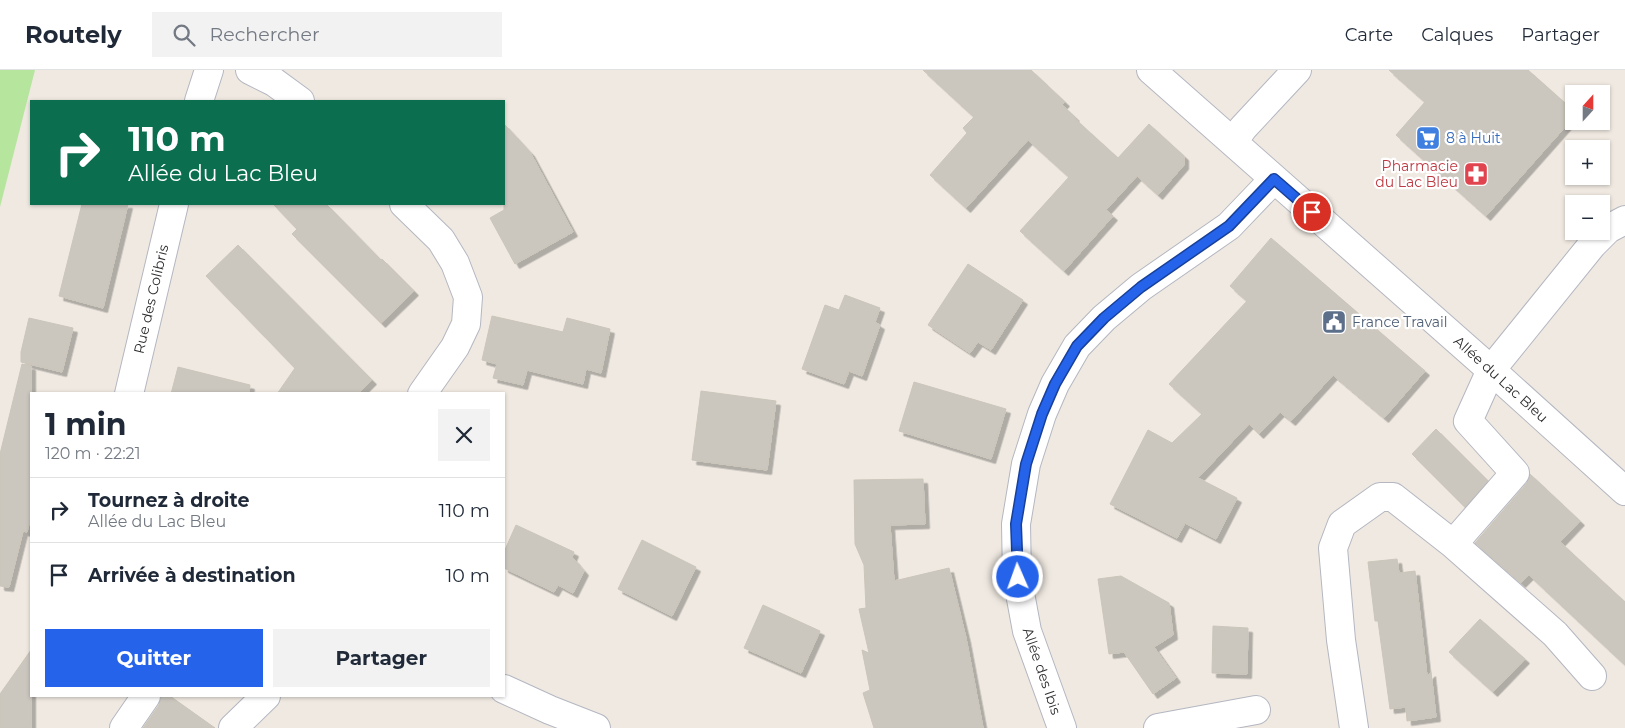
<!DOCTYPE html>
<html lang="fr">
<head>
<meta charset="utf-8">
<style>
  body { margin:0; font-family:Montserrat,sans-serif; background:#f2f2f3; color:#1f2937; height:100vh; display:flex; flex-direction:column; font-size:19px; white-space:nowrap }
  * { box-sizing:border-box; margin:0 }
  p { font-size:16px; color:#747a83 }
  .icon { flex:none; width:28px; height:28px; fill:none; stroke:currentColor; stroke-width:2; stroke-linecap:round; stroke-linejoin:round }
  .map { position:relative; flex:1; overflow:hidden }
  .panel { position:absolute; left:30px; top:322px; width:475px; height:305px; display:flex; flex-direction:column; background:#fff; border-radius:0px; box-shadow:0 1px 4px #0004 }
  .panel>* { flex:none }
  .hud { position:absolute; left:30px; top:30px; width:475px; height:105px; border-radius:0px; box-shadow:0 1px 4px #0004; background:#0b6e4f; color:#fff; overflow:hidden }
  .needle { width:32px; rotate:21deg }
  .controls { position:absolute; left:1565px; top:15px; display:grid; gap:10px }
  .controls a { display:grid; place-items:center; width:45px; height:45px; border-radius:0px; background:#fff; box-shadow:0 1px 4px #0004; font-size:25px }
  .pin { position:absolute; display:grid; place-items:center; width:42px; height:42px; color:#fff; margin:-21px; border:2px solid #fff; border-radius:50%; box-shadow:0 1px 5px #0007 }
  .me { position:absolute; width:55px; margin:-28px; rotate:358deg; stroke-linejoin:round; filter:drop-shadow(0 0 4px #0008) }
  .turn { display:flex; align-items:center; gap:18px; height:105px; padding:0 15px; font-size:22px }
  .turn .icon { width:65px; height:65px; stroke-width:2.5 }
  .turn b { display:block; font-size:35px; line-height:42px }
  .round { display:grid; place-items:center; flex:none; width:52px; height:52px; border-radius:0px; background:#f2f2f3 }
  .overview { display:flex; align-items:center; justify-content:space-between; height:85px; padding:0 15px }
  h1 { font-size:30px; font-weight:700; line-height:38px }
  .action { display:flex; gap:10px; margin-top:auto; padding:10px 15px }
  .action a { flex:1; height:58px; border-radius:0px; background:#2563eb; color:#fff; font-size:20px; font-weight:700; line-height:58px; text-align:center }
  .action a+a { background:#f2f2f3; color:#1f2937 }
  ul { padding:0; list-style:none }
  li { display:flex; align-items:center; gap:15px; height:65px; padding:0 15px; border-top:1px solid #e0e1e3 }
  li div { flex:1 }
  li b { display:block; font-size:19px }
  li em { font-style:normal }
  header { display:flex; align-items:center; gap:30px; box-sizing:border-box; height:70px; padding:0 25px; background:#fff; border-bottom:1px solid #e0e1e3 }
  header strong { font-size:24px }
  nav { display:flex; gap:28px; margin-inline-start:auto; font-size:18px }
  .search { width:350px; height:45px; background:#f2f2f3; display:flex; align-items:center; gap:12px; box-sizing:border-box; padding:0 18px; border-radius:0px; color:#747a83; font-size:19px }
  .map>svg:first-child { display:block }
</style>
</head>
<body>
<header>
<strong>Routely</strong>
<div class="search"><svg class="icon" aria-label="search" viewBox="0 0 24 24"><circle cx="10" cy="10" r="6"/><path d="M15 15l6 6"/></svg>Rechercher</div>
<nav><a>Carte</a><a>Calques</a><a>Partager</a></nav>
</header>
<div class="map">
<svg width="1625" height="658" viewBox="0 0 1625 658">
  <defs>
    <filter id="shadow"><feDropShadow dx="4.5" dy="4.5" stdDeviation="0" flood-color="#0004"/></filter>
  </defs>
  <rect width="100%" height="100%" fill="#efe9e1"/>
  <path fill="#b6e59e" d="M0,0H35L0,137Z"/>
  <path fill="#cbc7bf" stroke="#cbc5ba" filter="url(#shadow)" d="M923,0H1031L1065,32L1062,35L1075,47L1074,48L1118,88L1149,54L1184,86V95L1158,125L1137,106L1106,140L1113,146L1064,201L1020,161L1069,107L1028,70L966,138L930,105L967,63L963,58L974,47Z
    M1389,0H1528L1574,41V47L1486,146L1396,65L1425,32Z
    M504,54L530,82L573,162L515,194L490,148L504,140Z
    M82,134H128L103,238L59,226Z
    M273,134H326L381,190L382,189L414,221L381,253L292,164L297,159Z
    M1271,168L1425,301L1384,348L1333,305L1291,351L1280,342L1259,364L1249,354L1198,408L1237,428L1216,469L1185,453L1177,468L1110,434L1148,360L1172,373L1202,344L1169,314L1247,231L1230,216Z
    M238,175L372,310L358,324H277L295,298L206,206Z
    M968,194L1023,230L991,280L978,272L970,283L928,255Z
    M845,225L880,238L875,252L880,255L862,306L849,301L844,314L802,299L825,235L839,240Z
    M492,246L563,262L567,248L610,259L601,303L586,299L583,314L527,300L523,315L493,308L497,294L482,290Z
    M29,248L73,258L62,302L21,292V282Z
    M22,294L31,296V446L27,462L23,461L9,517L0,516V384Z
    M178,297L250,315L249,324H171Z
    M914,312L1006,339L991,389L899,361Z
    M701,321L776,331L767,400L692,390Z
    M1436,359L1488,411L1465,437L1412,384Z
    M1530,404L1580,451L1560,472L1625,532V595L1529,505L1521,513L1475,473L1527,413Z
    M923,409L925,454L890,455L894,511L949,498L966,568L983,658H874L863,623L870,620L862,580L869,583L859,539L866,538L864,495L855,474L854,410Z
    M516,455L574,482L572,487L584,501L573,523L558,515L554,522L504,498V482Z
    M642,470L696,497L672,546L618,519Z
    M1397,489L1399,503L1415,501L1427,606L1431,602L1436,647L1407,651L1406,637L1390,639L1378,551H1375L1368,492Z
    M1121,506L1169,533L1173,565L1154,577L1176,608L1153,624L1124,582L1109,584L1098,509Z
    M763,535L820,561L801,603L744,578Z
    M1480,549L1525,589L1493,622L1449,582Z
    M1213,556L1248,558L1247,604L1212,603Z
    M31,580V658H0V624Z
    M161,626H170L215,658H143L159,635Z"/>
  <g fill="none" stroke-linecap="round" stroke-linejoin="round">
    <defs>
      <path id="minor" d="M250,0L274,12L300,31
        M1151,0L1491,300L1625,421
        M199,31L209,0
        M1233,72L1243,58L1297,0
        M404,134L441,170L455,193L468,227L466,254L455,277L422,324
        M129,324L174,134
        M1453,474L1515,403L1468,351L1491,300L1592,175L1608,159L1625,150
        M504,619L550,640L596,658
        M124,658L146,626
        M233,658L266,626
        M1062,658L1027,561L1017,507L1016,454L1026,394L1042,344L1055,314L1077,276L1104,248L1141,217L1229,156L1274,109
        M1158,658L1256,640
        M1354,658L1341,570L1333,478L1342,454L1380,427H1393L1453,474L1555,564L1592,606"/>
    </defs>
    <use href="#minor" stroke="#b4b7c1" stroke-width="30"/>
    <use href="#minor" stroke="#fff" stroke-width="28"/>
  </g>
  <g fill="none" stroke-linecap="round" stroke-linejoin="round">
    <defs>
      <path id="route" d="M1018,507L1016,454L1026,394L1042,344L1055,314L1077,276L1104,248L1141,217L1229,156L1274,109L1312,142"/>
    </defs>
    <use href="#route" stroke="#184099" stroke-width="12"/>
    <use href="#route" stroke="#2563eb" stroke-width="9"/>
  </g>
  <defs>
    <symbol id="supermarket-square" viewBox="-11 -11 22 22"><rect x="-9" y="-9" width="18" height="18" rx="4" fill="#3f7fe0" stroke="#fff"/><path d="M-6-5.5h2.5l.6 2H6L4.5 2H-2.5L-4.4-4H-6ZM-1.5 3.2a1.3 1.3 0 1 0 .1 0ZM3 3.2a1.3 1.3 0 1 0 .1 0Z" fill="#fff"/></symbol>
    <symbol id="pharmacy-square" viewBox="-11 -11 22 22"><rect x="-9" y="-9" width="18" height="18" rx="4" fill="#e0444e" stroke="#fff"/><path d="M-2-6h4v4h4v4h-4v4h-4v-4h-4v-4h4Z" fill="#fff"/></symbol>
    <symbol id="civic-square" viewBox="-11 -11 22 22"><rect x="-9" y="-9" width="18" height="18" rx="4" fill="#5c6f8a" stroke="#fff"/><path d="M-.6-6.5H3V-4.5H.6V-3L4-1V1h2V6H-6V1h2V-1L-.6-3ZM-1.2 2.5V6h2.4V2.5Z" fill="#fff"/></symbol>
  </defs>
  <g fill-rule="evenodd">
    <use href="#supermarket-square" x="1414" y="54" width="28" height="28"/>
    <use href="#pharmacy-square" x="1462" y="90" width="28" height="28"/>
    <use href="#civic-square" x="1320" y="238" width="28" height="28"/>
  </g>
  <g text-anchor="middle" stroke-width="4.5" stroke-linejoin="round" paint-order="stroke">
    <g font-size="14" fill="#366cbe" stroke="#fff" text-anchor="start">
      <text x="1446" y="73">8 à Huit</text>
    </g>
    <g font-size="14" fill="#be3a42" stroke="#fff" text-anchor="end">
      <text x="1458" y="101">Pharmacie<tspan x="1458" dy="16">du Lac Bleu</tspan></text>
    </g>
    <g font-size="14" fill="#2e2e2e" stroke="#fff">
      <text transform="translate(151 229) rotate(-77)" y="5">Rue des Colibris</text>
      <text transform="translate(1501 309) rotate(42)" y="5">Allée du Lac Bleu</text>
      <text transform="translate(1042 601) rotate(71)" y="5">Allée des Ibis</text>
    </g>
    <g font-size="14" fill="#4e5e75" stroke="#fff" text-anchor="start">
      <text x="1352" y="257">France Travail</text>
    </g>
  </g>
</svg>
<div class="controls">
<a><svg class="needle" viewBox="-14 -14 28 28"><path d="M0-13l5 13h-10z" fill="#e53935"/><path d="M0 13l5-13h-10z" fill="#747a83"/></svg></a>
<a>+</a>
<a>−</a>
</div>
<div class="pin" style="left:1312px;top:142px;background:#d93025"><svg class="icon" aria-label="arrive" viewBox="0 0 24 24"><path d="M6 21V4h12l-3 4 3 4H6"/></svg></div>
<svg class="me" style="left:1018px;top:507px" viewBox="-20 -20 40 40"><circle r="17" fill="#2563eb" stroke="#fff" stroke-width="3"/><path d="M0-11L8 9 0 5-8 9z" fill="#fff"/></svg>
<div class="hud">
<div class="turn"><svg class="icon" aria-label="right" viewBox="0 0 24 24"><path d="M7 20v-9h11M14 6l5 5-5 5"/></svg><div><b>110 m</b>Allée du Lac Bleu</div></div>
</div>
<section class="panel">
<div class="overview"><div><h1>1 min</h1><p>120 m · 22:21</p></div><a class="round"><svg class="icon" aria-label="close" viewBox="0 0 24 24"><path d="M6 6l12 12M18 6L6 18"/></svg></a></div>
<ul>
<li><svg class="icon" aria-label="right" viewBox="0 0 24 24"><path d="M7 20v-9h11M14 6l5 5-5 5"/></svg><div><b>Tournez à droite</b><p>Allée du Lac Bleu</p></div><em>110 m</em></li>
<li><svg class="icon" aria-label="arrive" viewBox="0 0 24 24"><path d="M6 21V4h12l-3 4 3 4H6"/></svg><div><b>Arrivée à destination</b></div><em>10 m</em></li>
</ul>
<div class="action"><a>Quitter</a><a>Partager</a></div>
</section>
</div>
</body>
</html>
